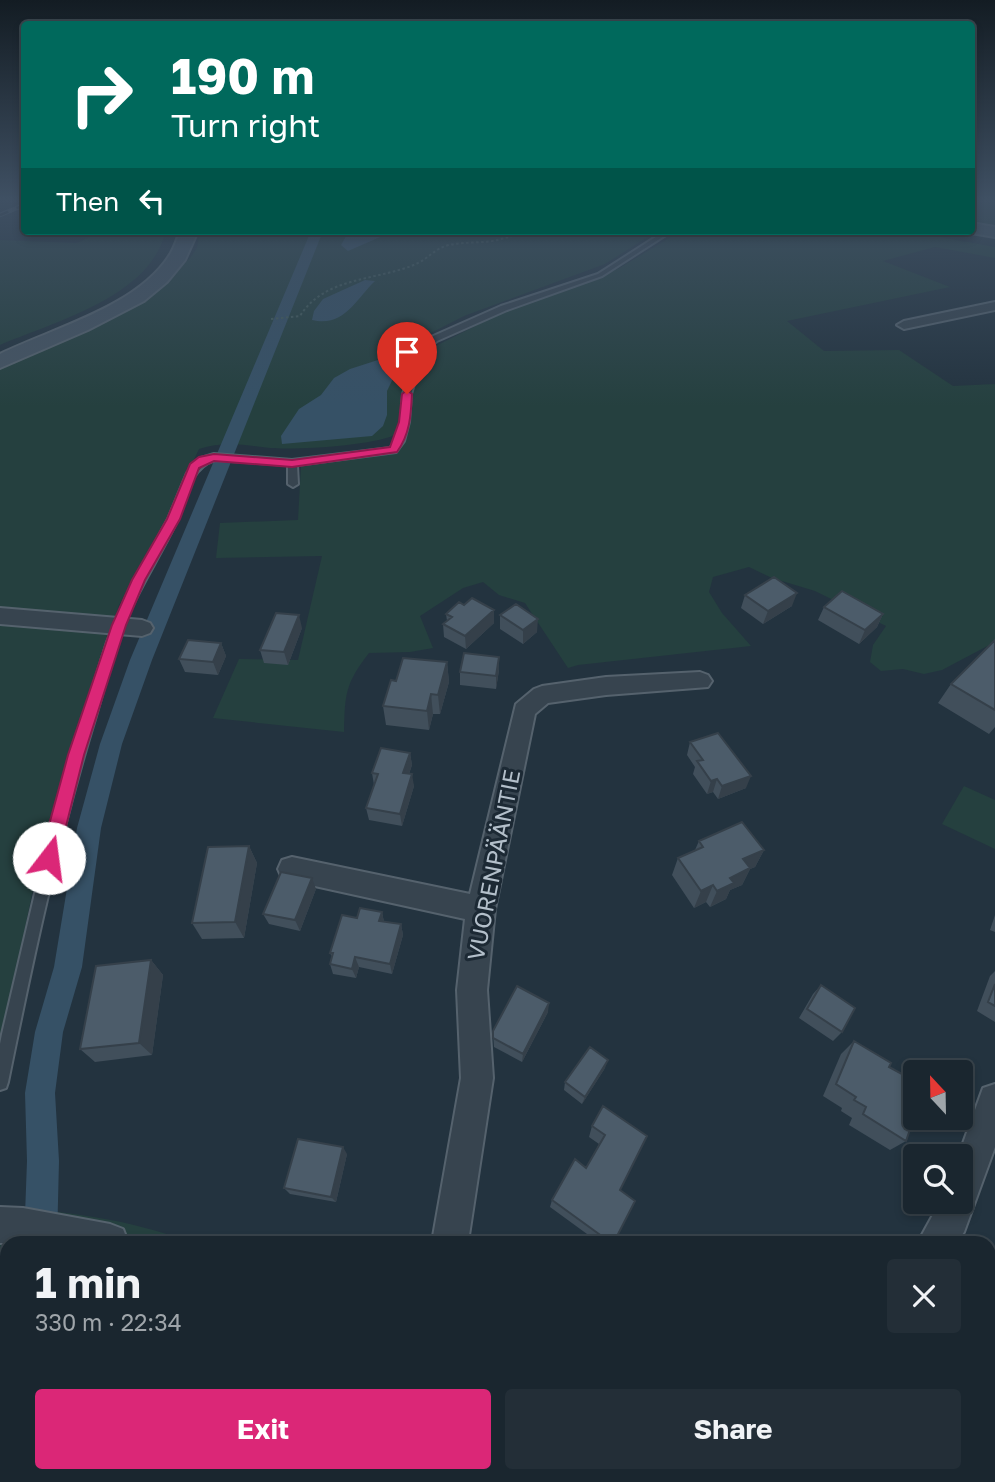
<!DOCTYPE html>
<html lang="en">
<head>
<meta charset="utf-8">
<style>
  body { margin:0; font-family:"Golos Text",sans-serif; background:#232e37; color:#f1f3f6; height:100vh; display:flex; flex-direction:column; font-size:26px; white-space:nowrap }
  * { box-sizing:border-box; margin:0 }
  p { font-size:23px; color:#9fa5aa }
  .icon { flex:none; width:38px; height:38px; fill:none; stroke:currentColor; stroke-width:2; stroke-linecap:round; stroke-linejoin:round }
  .map { position:relative; flex:1; overflow:hidden }
  .drawer { position:absolute; left:0px; top:1236px; width:996px; height:247px; display:flex; flex-direction:column; background:#1a262f; border-radius:21px 21px 0 0; box-shadow:0 4px 10px #0003,0 0 0 2px #38434b }
  .drawer>* { flex:none }
  .hud { position:absolute; left:21px; top:21px; width:954px; height:214px; border-radius:7px; box-shadow:0 4px 10px #0003,0 0 0 2px #38434b; background:#00695c; color:#fff; overflow:hidden }
  .needle { width:46px; rotate:338deg }
  .fabs { position:absolute; left:903px; top:1060px; display:grid; gap:14px }
  .fabs a { display:grid; place-items:center; width:70px; height:70px; border-radius:7px; background:#1a262f; box-shadow:0 4px 10px #0003,0 0 0 2px #38434b; font-size:35px }
  .pin { position:absolute; display:grid; place-items:center; width:60px; height:60px; color:#fff; margin:-72px -30px; border-radius:50% 50% 50% 0; rotate:-45deg; box-shadow:0 0 7px #0007 }
  .pin .icon { rotate:45deg }
  .me { position:absolute; width:77px; margin:-38px; rotate:15deg; stroke-linejoin:round; filter:drop-shadow(0 0 5px #0008) }
  .turn { display:flex; align-items:center; gap:24px; height:147px; padding:0 35px; font-size:32px }
  .turn .icon { width:91px; height:91px; stroke-width:2.5 }
  .turn b { display:block; font-size:49px; line-height:60px }
  .then { display:flex; align-items:center; height:66px; padding:0 35px; background:#0003; gap:14px; font-size:26px }
  .round { display:grid; place-items:center; flex:none; width:74px; height:74px; border-radius:7px; background:#232e37 }
  .headline { display:flex; align-items:center; justify-content:space-between; height:119px; padding:0 35px }
  h1 { font-size:42px; font-weight:700; line-height:52px }
  .action { display:flex; gap:14px; margin-top:auto; padding:14px 35px }
  .action a { flex:1; height:80px; border-radius:7px; background:#db2777; color:#fff; font-size:28px; font-weight:700; line-height:80px; text-align:center }
  .action a+a { background:#232e37; color:#f1f3f6 }
  .map>svg:first-child { display:block }
</style>
</head>
<body>
<div class="map">
<svg width="995" height="1482" viewBox="0 0 995 1482">
  <rect width="100%" height="100%" fill="#23333f"/>
  <path fill="#25403f" d="M971,199H995V229L971,225Z
    M200,231H657L605,264L464,316L427,335L418,342L414,363L402,389L400,422L395,435C369,446 298,450 270,448C244,445 224,441 199,449L165,521L119,605L32,894L0,1052V368L23,359L168,279L190,258L197,248Z
    M681,231H906L995,247V258L935,247L883,261L950,287L787,321L824,351L899,350L953,386L995,384V642L942,670L924,674L903,669L881,671L870,662L873,645L886,626L815,591L772,578L749,567L713,577L709,592L722,613L751,646L578,665L568,668L525,603L499,595L483,582L463,588L420,616L433,648L410,652L369,653C345,684 345,694 344,732L213,718L239,659L298,660L322,556L216,558L220,523L298,520L301,466L398,452L407,436L414,383L428,350L497,315L618,269Z
    M96,234L164,237C145,298 54,322 0,345V240L77,243Z
    M964,786L995,800V849L942,824Z
    M0,1207C63,1211 130,1219 189,1242H7V1475H649L664,1482H0Z"/>
  <path fill="#365166" d="M349,231H394L348,251L341,245Z
    M365,280L375,281C356,299 344,328 312,320L314,311L323,299Z
    M381,359H393L400,364L387,391V415L383,426L372,436L282,444L281,436L299,409L321,395L334,378L350,369Z"/>
  <g fill="none" stroke-linecap="round" stroke-linejoin="round">
    <path fill="#365166" fill-rule="evenodd" d="M311,231H323L152,660L122,744L101,828L82,967L63,1032L55,1093L59,1161L57,1241L24,1242L27,1161L25,1093L35,1032L54,967L77,828L100,744L130,660Z
      M7,1389V1450L0,1453V1392Z"/>
    <defs>
      <path id="service" d="M665,231H672L602,276L507,310L437,341L424,352L411,394L409,422L404,441L396,452L297,465L298,484L293,487L288,484V465L215,460C187,469 186,502 175,525C159,558 138,590 124,624C113,654 105,685 96,716C59,836 33,959 8,1082L6,1088L0,1090V1044L2,1034L47,842L74,747L107,642L126,597L168,519L187,473L201,458L214,454L292,460L390,448L396,441L401,422L403,394L416,351L431,337L501,306L598,274Z"/>
      <path id="minor" d="M995,302V310L904,329L897,325L904,321Z
        M0,608L142,620L150,623L153,628L150,633L142,636L0,624Z
        M700,672L708,675L712,681L708,687L606,695L548,703L535,714L495,909L487,990L493,1078L468,1242H432L461,1078L457,990L465,919L292,881L282,878L278,869L282,860L292,857L470,894L516,704L534,689L542,686L606,677Z
        M995,1084V1147L964,1232L957,1242H918L940,1202H961V1157H958L983,1088Z
        M0,1207L23,1208L110,1224L123,1229L128,1242L0,1243Z
        M592,1475H644L647,1482H595Z
        M757,1475H800L797,1482H754Z"/>
      <path id="secondary" d="M971,223L995,227V237L965,232L971,231Z
        M180,231H198L185,260L167,282L144,301L88,330L0,368V354C53,328 136,307 169,256C174,249 177,239 180,231Z"/>
    </defs>
    <use href="#service" stroke="#55626d" stroke-width="4"/>
    <use href="#minor" stroke="#55626d" stroke-width="4"/>
    <use href="#secondary" stroke="#55626d" stroke-width="4"/>
    <path stroke="#435c5b" stroke-width="2" stroke-dasharray="2.5 2.5" stroke-linecap="butt" d="M271,319L300,316C325,276 377,281 416,264C428,259 435,248 449,245C463,242 478,243 492,241C505,239 517,234 529,231"/>
    <use href="#service" fill="#37444f" fill-rule="evenodd"/>
    <use href="#minor" fill="#37444f" fill-rule="evenodd"/>
    <use href="#secondary" fill="#455462" fill-rule="evenodd"/>
    <defs>
      <path id="rail" d="M0,215L24,205"/>
    </defs>
    <use href="#rail" stroke="#596976" stroke-width="4.5"/>
    <use href="#rail" stroke="#1c2934" stroke-width="2.5" stroke-dasharray="9" stroke-linecap="butt"/>
  </g>
  <path fill="#414f5b" d="M745,595L792,606L763,624L741,608Z
    M824,607L883,614L877,627L859,644L818,620Z
    M446,614L494,623L466,649L444,637L443,624L447,621Z
    M500,615L537,632L523,644L500,629Z
    M302,628L288,665L264,663L260,650Z
    M995,640V727L989,734L938,703L951,684Z
    M221,643L226,656L218,675L185,672L179,659Z
    M499,657V670L496,689L460,685V672Z
    M447,662L449,682L440,714H433L429,730L386,725L383,706L396,681Z
    M690,742L746,788L718,799L713,792L707,794L693,774L695,767L687,755Z
    M410,753L412,765L409,774L414,786L402,826L369,820L366,808L374,785L372,773Z
    M699,841L764,850L755,867L750,869L742,885L730,890L726,899L710,907L706,902L694,908L672,875L678,858L695,850Z
    M249,846L257,863L244,938L202,939L192,923Z
    M316,889L300,931L269,924L263,914Z
    M382,912L384,922L401,924L403,935L392,974L359,967L356,978L333,974L330,964L332,957L330,953L357,918Z
    M995,915V932L990,930Z
    M151,960L163,975L152,1055L95,1062L80,1049Z
    M995,971V1022L977,1011L990,976Z
    M821,985L842,1032L833,1041L799,1018L813,994Z
    M548,1012L522,1062L494,1047L493,1031Z
    M854,1041L889,1067L913,1088L906,1141L890,1150L849,1125L852,1118L841,1111L842,1108L823,1096L841,1054Z
    M605,1068L582,1104L564,1090L565,1082Z
    M603,1106L620,1190L614,1242H598L550,1207L552,1200L586,1168L599,1144L589,1137L592,1126Z
    M347,1154L336,1202L290,1194L284,1188Z
    M942,1475H989L995,1482H950Z"/>
  <path fill="#35404a" d="M797,593L792,606L763,624L768,611Z
    M494,610V623L466,649L465,636Z
    M883,614L877,627L859,644L865,630Z
    M299,615L302,628L288,665L284,652Z
    M538,619L537,632L523,644V630Z
    M221,643L226,656L218,675L213,662Z
    M499,657V670L496,689V676Z
    M447,662L449,682L440,714L438,695Z
    M431,694L433,714L429,730L427,711Z
    M410,753L412,765L405,785L403,773Z
    M412,774L414,786L402,826L400,814Z
    M751,776L746,788L718,799L722,786Z
    M717,779L713,792L707,794L711,781Z
    M249,846L257,863L244,938L235,922Z
    M764,850L755,867L750,869L742,885L730,890L726,899L710,907L717,891L730,878L743,859Z
    M312,878L316,889L300,931L295,920Z
    M713,885L706,902L694,908L701,891Z
    M382,912L384,922L379,921Z
    M401,924L403,935L392,974L390,964Z
    M355,957L359,967L356,978L352,969Z
    M151,960L163,975L152,1055L139,1043Z
    M549,1003L548,1012L522,1062L523,1054Z
    M608,1060L605,1068L582,1104L585,1097Z
    M343,1147L347,1154L336,1202L331,1197Z
    M311,1475H321L320,1482H309Z"/>
  <path fill="#4c5c6a" stroke="#35404a" stroke-width="2" d="M774,577L797,593L768,611L745,595Z
    M842,591L883,614L865,630L824,607Z
    M472,598L494,610L465,636L443,624L452,617L446,614L459,602L464,605Z
    M516,604L538,619L523,630L500,615Z
    M276,613L299,615L284,652L260,650Z
    M188,640L221,643L213,662L179,659Z
    M995,640V710L951,684Z
    M464,653L499,657L496,676L460,672Z
    M403,658L447,662L438,695L431,694L427,711L383,706L391,680L396,681Z
    M718,733L751,776L722,786L717,779L711,781L697,761L703,760L690,742Z
    M381,748L410,753L403,773L412,774L400,814L366,808L378,774L372,773Z
    M742,822L764,850L743,859L750,868L730,878L734,883L717,891L713,885L701,891L678,858L703,847L699,841Z
    M249,846L235,922L192,923L208,847Z
    M281,872L312,878L295,920L263,914Z
    M360,908L382,912L379,921L401,924L390,964L355,957L352,969L330,964L333,953H330L342,915L357,918Z
    M151,960L139,1043L80,1049L96,966Z
    M995,984V1006L988,1002Z
    M821,985L855,1008L842,1032L807,1009Z
    M517,986L549,1003L523,1054L493,1038V1031Z
    M854,1041L891,1063L889,1067L915,1081L913,1088L915,1090V1115L906,1141L863,1114L866,1107L854,1100L856,1097L836,1084Z
    M590,1047L608,1060L585,1097L565,1082Z
    M603,1106L647,1136L620,1190L635,1201L614,1242H610L552,1200L575,1159L586,1168L605,1135L592,1126Z
    M298,1139L343,1147L331,1197L284,1188Z
    M989,1405L995,1410V1482H961L953,1475H989Z
    M212,1475H311L309,1482H210Z"/>
  <linearGradient id="sky" x2="0" y2="1"><stop stop-color="#131c23"/><stop offset="0.49" stop-color="#3f5063"/><stop offset="1" stop-color="#3f5063" stop-opacity="0"/></linearGradient>
  <rect width="995" height="406" fill="url(#sky)"/>
  <path fill="#db2777" stroke="#8e194d" stroke-width="2" d="M407,390L412,394C411,415 410,434 397,452L292,467L214,461L199,468L180,519L145,580L126,625L84,755L58,858L55,863L49,866L43,863L40,858L68,755L112,625L132,580L167,519L190,464L199,457L214,454L292,460L390,447L399,422L402,394Z"/>
  <g text-anchor="middle" stroke-width="6" stroke-linejoin="round" paint-order="stroke">
    <g font-size="23" fill="#b3bfca" stroke="#1c2934">
      <text transform="translate(494 865) rotate(-79)" y="8">VUORENPÄÄNTIE</text>
    </g>
  </g>
</svg>
<div class="fabs">
<a><svg class="needle" viewBox="-14 -14 28 28"><path d="M0-13l5 13h-10z" fill="#e53935"/><path d="M0 13l5-13h-10z" fill="#9fa5aa"/></svg></a>
<a><svg class="icon" aria-label="search" viewBox="0 0 24 24"><circle cx="10" cy="10" r="6"/><path d="M15 15l6 6"/></svg></a>
</div>
<div class="pin" style="left:407px;top:394px;background:#d93025"><svg class="icon" aria-label="arrive" viewBox="0 0 24 24"><path d="M6 21V4h12l-3 4 3 4H6"/></svg></div>
<svg class="me" style="left:49px;top:858px" viewBox="-20 -20 40 40"><circle r="19" fill="#fff"/><path d="M0-13L10 11 0 6-10 11z" fill="#db2777"/></svg>
<div class="hud">
<div class="turn"><svg class="icon" aria-label="right" viewBox="0 0 24 24"><path d="M7 20v-9h11M14 6l5 5-5 5"/></svg><div><b>190 m</b>Turn right</div></div>
<div class="then">Then<svg class="icon" aria-label="left" viewBox="0 0 24 24"><path d="M17 20v-9H6M10 6l-5 5 5 5"/></svg></div>
</div>
<section class="drawer">
<div class="headline"><div><h1>1 min</h1><p>330 m · 22:34</p></div><a class="round"><svg class="icon" aria-label="close" viewBox="0 0 24 24"><path d="M6 6l12 12M18 6L6 18"/></svg></a></div>
<div class="action"><a>Exit</a><a>Share</a></div>
</section>
</div>
</body>
</html>
